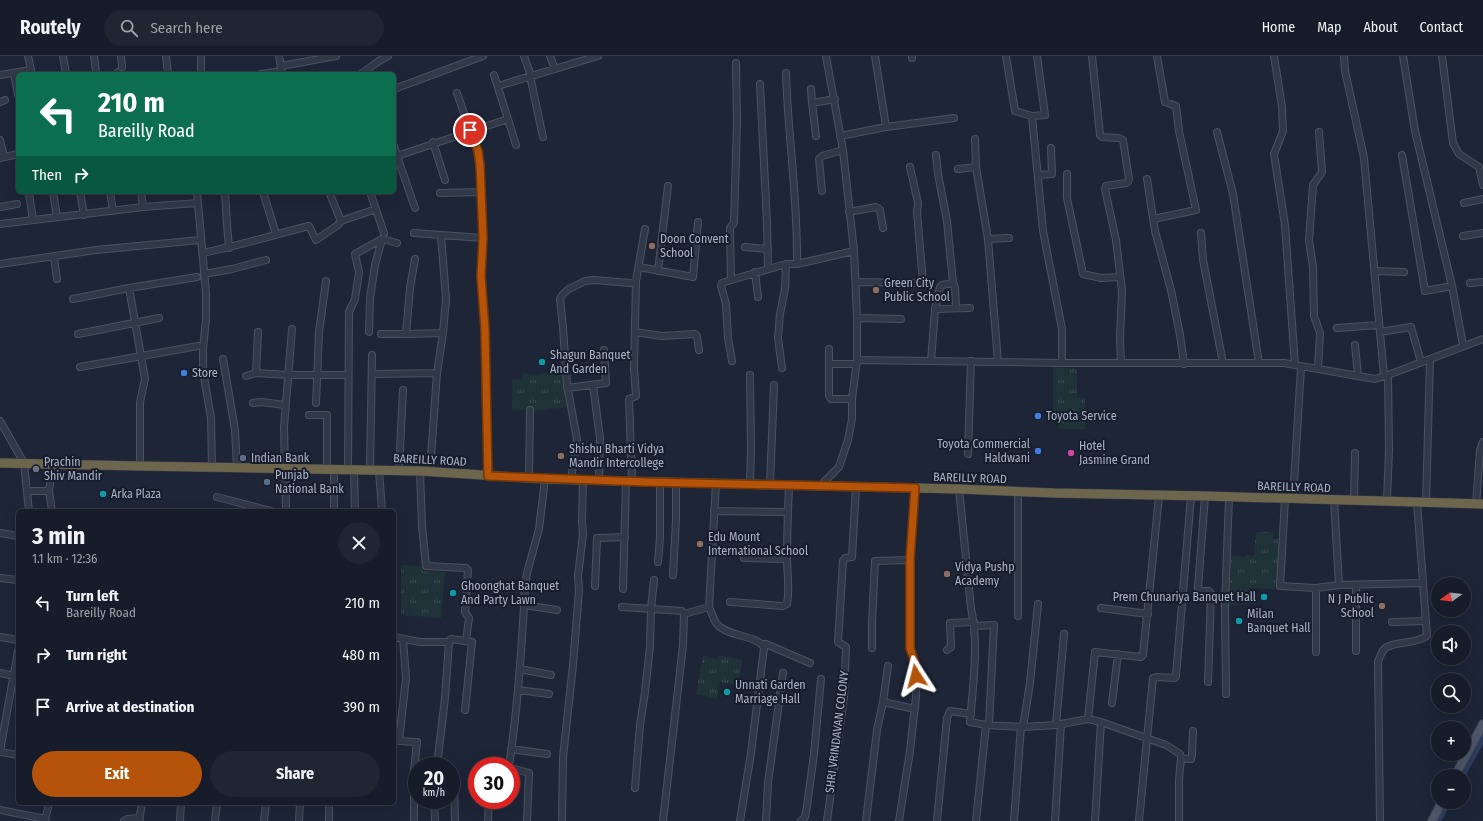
<!DOCTYPE html>
<html lang="en">
<head>
<meta charset="utf-8">
<style>
  body { margin:0; font-family:"Fira Sans Condensed",sans-serif; background:#1f2531; color:#f1f3f6; height:100vh; display:flex; flex-direction:column; font-size:15px; white-space:nowrap }
  * { box-sizing:border-box; margin:0 }
  p { font-size:13px; color:#9ea1a8 }
  .icon { flex:none; width:22px; height:22px; fill:none; stroke:currentColor; stroke-width:2; stroke-linecap:round; stroke-linejoin:round }
  .map { position:relative; flex:1; overflow:hidden }
  .details { position:absolute; left:16px; top:453px; width:380px; height:296px; display:flex; flex-direction:column; background:#161c29; border-radius:6px; box-shadow:0 4px 16px #0002,0 0 0 1px #353a46 }
  .details>* { flex:none }
  .hud { position:absolute; left:16px; top:16px; width:380px; height:122px; border-radius:6px; box-shadow:0 4px 16px #0002,0 0 0 1px #353a46; background:#0b6e4f; color:#fff; overflow:hidden }
  .needle { width:26px; rotate:256deg }
  .controls { position:absolute; left:1431px; top:521px; display:grid; gap:8px }
  .controls a { display:grid; place-items:center; width:40px; height:40px; border-radius:50%; background:#161c29; box-shadow:0 4px 16px #0002,0 0 0 1px #353a46; font-size:20px }
  .speed { position:absolute; left:408px; top:701px; display:flex; gap:8px; font-size:20px; font-weight:700; text-align:center }
  .speed>* { display:grid; place-content:center; width:52px; height:52px; border-radius:50%; background:#161c29; box-shadow:0 4px 16px #0002,0 0 0 1px #353a46; line-height:1 }
  .speed small { font-size:10px; font-weight:400 }
  .speed .limit { border:6px solid #d22; background:#fff; color:#111 }
  .pin { position:absolute; display:grid; place-items:center; width:34px; height:34px; color:#fff; margin:-17px; border:2px solid #fff; border-radius:50%; box-shadow:0 1px 4px #0007 }
  .me { position:absolute; width:44px; margin:-22px; rotate:351deg; stroke-linejoin:round; filter:drop-shadow(0 0 3px #0008) }
  .turn { display:flex; align-items:center; gap:14px; height:84px; padding:0 16px; font-size:18px }
  .turn .icon { width:52px; height:52px; stroke-width:2.5 }
  .turn b { display:block; font-size:28px; line-height:34px }
  .then { display:flex; align-items:center; height:38px; padding:0 16px; background:#0003; gap:8px; font-size:15px }
  .round { display:grid; place-items:center; flex:none; width:42px; height:42px; border-radius:21px; background:#1f2531 }
  .summary { display:flex; align-items:center; justify-content:space-between; height:68px; padding:0 16px }
  h1 { font-size:24px; font-weight:700; line-height:30px }
  .button { display:flex; gap:8px; margin-top:auto; padding:8px 16px }
  .button a { flex:1; height:46px; border-radius:24px; background:#b45309; color:#fff; font-size:16px; font-weight:700; line-height:46px; text-align:center }
  .button a+a { background:#1f2531; color:#f1f3f6 }
  ul { padding:0; list-style:none }
  li { display:flex; align-items:center; gap:12px; height:52px; padding:0 16px }
  li div { flex:1 }
  li b { display:block; font-size:15px }
  li em { font-style:normal }
  header { display:flex; align-items:center; gap:24px; box-sizing:border-box; height:56px; padding:0 20px; background:#161c29; border-bottom:1px solid #353a46 }
  header strong { font-size:19px }
  nav { display:flex; gap:22px; margin-inline-start:auto; font-size:14px }
  .search { width:280px; height:36px; background:#1f2531; display:flex; align-items:center; gap:10px; box-sizing:border-box; padding:0 14px; border-radius:22px; color:#9ea1a8; font-size:15px }
  .map>svg:first-child { display:block }
</style>
</head>
<body>
<header>
<strong>Routely</strong>
<div class="search"><svg class="icon" aria-label="search" viewBox="0 0 24 24"><circle cx="10" cy="10" r="6"/><path d="M15 15l6 6"/></svg>Search here</div>
<nav><a>Home</a><a>Map</a><a>About</a><a>Contact</a></nav>
</header>
<div class="map">
<svg width="1483" height="765" viewBox="0 0 1483 765">
  <defs>
    <pattern id="grass-tufts" width="24" height="20" patternUnits="userSpaceOnUse"><rect width="24" height="20" fill="#1f3238"/><path d="M3 7l-1-3M5 7V3M7 7l1-3M15 17l-1-3M17 17v-4M19 17l1-3" fill="none" stroke="#3d4d53"/></pattern>
  </defs>
  <rect width="100%" height="100%" fill="#1d2537"/>
  <path fill="url(#grass-tufts)" d="M557,309H562L567,351L533,355V352L512,355V324L522,323V318L528,317L529,320L558,315Z
    M1053,311L1077,313V341L1085,342V373H1059V364H1053Z
    M1256,476H1274L1273,483H1279L1276,533L1252,532L1251,548L1229,549L1230,499L1245,501L1246,499L1254,500Z
    M401,509L423,510V515L445,516L441,562L401,559Z
    M703,599L718,603L719,599L743,604L737,629L720,626L717,643L696,638Z"/>
  <g fill="none" stroke-linecap="round" stroke-linejoin="round">
    <path stroke="#2d3c5e" stroke-width="6" d="M1462,720L1483,682
      M1438,765L1448,746"/>
    <defs>
      <path id="minor" d="M28,0L32,18
        M63,0L66,18
        M94,0L96,16
        M121,0L122,11
        M166,0L168,18
        M201,0V18
        M279,0L281,12
        M524,0L531,20
        M550,0L555,13
        M912,0V2
        M1006,0L1015,55L1032,60L1043,175L1062,273V307
        M1092,0L1100,79L1102,81L1119,82L1123,84L1129,123L1128,126L1126,127L1106,130L1105,133L1116,184L1122,235L1120,282L1121,307
        M1274,0L1282,51L1283,75L1274,98L1285,169L1295,309
        M1344,0L1345,15L1364,102L1384,320
        M1403,0L1415,75L1452,230L1463,289
        M1442,0L1453,87L1459,98L1479,111L1483,129
        M281,10L336,0
        M118,16L119,18
        M14,17L18,39
        M786,17C788,81 798,144 797,208
        M261,18L282,15
        M361,18L379,5L388,0
        M0,19L31,14
        M530,20L543,81
        M760,28L767,167L768,213
        M498,30L598,0
        M394,33L483,0
        M811,33L812,47
        M457,37L477,95L480,109L483,182L481,220L485,273L488,420
        M0,46L5,44
        M1032,60L1045,59L1037,0
        M508,63L516,89
        M886,71L954,62
        M1217,76L1233,138L1259,307
        M816,80L812,47L835,43
        M840,80L886,71L875,0
        M975,83L976,111L988,183L998,306
        M0,84L4,101
        M433,86L445,124
        M394,90L397,100L394,101
        M1402,99L1425,235L1452,230
        M0,102L18,98
        M958,113L976,111
        M1067,118V142L1083,218L1101,222L1120,221
        M1038,119L1052,118L1051,92
        M1147,123L1155,175L1171,234L1180,279L1184,308
        M822,135L819,103L822,100L843,94
        M53,136L57,161
        M80,136L84,159
        M110,136L113,155
        M141,136L143,151
        M197,136L206,237V263L203,293V315L211,362L212,411
        M225,136L227,168L229,192
        M263,136L276,178
        M329,136L341,165
        M370,136L384,177
        M29,137L33,164
        M440,137L481,136
        M1464,147L1483,143
        M0,151L17,148
        M415,152L397,100L508,63L494,19
        M849,156L876,151L880,154L883,172
        M1153,163L1196,154L1179,75L1176,50L1165,46L1157,0
        M0,168L143,151L198,147
        M414,177L441,179L446,243L443,277L437,317L430,415
        M1201,177L1203,204L1223,307
        M441,179L483,182
        M1463,180L1483,177
        M988,183L1009,182
        M745,191L768,193
        M202,197C238,190 273,179 309,170L316,184L338,169L341,165L376,153
        M54,201L57,223
        M0,208L96,194L200,184
        M639,211L693,221L698,166
        M658,215L668,130
        M1375,215L1404,216
        M755,216L758,241
        M204,218L232,213L266,204
        M731,224L730,172L734,167L737,66L736,7
        M856,226L923,227L917,156L918,147L910,111
        M953,227L955,231L956,252
        M1470,227L1483,226
        M129,232L145,323L140,346V410
        M73,243L129,232L197,221
        M935,253L970,252
        M857,262L901,263
        M1337,272L1379,269
        M369,276L370,242L375,209L382,183
        M635,276L662,280L695,278L697,280L699,294
        M1380,276L1411,271L1421,306
        M78,278L159,262
        M381,278H406L443,277
        M406,278L410,232L415,203
        M1355,289L1358,319
        M829,293V340L831,343H852
        M223,303L235,374L237,411
        M857,304L1062,307H1284L1375,323L1388,319L1483,283
        M732,305L728,282L726,248L721,230L722,227L731,224L786,208H797L854,195
        M931,305L935,253L940,231L942,229L953,227L947,165L938,118L936,99
        M829,308H856
        M80,311L198,290
        M782,312L778,282L780,258L785,233L786,208
        M1318,313L1320,277L1314,260L1313,211L1309,184L1313,129L1322,116L1319,76
        M256,317L258,276
        M373,318L437,317
        M246,320L256,317L288,319H348
        M593,329L600,382L599,424
        M567,332L606,327L604,294
        M253,347L261,346L285,349
        M316,347L319,276L326,225
        M309,359H327V413
        M0,365L24,407L29,455
        M968,398L971,305
        M334,413V455
        M348,413L349,256L355,243L359,216L355,198L382,183L397,187
        M354,414L355,455
        M370,414L372,299
        M379,414L382,455
        M399,414L403,334
        M420,415L422,470L426,510L466,512L468,514L465,556L469,562L466,585
        M529,422L530,354
        M571,423L577,383L567,329L563,271L560,243L563,238L569,233L585,225L594,224L630,227L636,225
        M632,425L629,343L636,340L634,312L636,225L645,173
        M716,427L709,551C712,556 713,564 717,568C727,581 759,579 764,592L751,697L740,765
        M750,428L751,393L750,319
        M770,429L774,329
        M820,430L839,411L848,384L852,363V343L857,304V262L854,195L843,94L826,0
        M959,433L971,552C979,589 973,628 970,666L986,669L1023,671L1056,669L1088,663L1101,666L1166,689L1180,698L1181,702L1179,724V765
        M27,435H49
        M1205,440L1198,532L1200,535H1209L1211,538L1208,626
        M217,441L271,455
        M1285,443L1280,530L1316,532L1339,529L1423,527
        M1293,443L1301,311
        M1334,444L1339,529
        M1354,445L1355,397
        M1387,445L1389,393L1388,319
        M1426,447L1430,303
        M1476,449L1480,394L1483,386
        M52,455L49,435L53,408
        M286,455L284,371L292,273
        M714,455L788,456
        M0,477L18,480
        M744,502L787,503
        M658,506L660,482V426
        M673,519L676,464V427
        M0,522L18,524
        M1356,529V595
        M595,530L597,482L625,481
        M623,533L626,425
        M730,546L783,550L787,548C790,533 787,517 787,502C787,478 788,454 789,430
        M524,549L557,554
        M622,551L682,555L684,558L683,589L663,765
        M1101,552L1148,558
        M684,558L709,551
        M1018,560V436
        M1392,566L1426,565
        M974,570L994,569L989,669
        M0,581L18,584
        M394,581L420,586H449L445,642L437,710
        M403,583L406,622L399,685L417,686L414,715V765
        M449,586L451,583L472,586L465,654
        M763,588H766L810,607
        M872,592V567L875,505L910,504
        M947,594L951,591L950,567L974,566
        M1316,596V532
        M520,613L551,619
        M0,617L14,620
        M518,634L549,638
        M1226,638L1225,550L1229,441
        M883,646L888,610
        M1112,647L1118,598
        M1088,663L1095,596L1141,601L1143,599L1159,440
        M1056,669L1064,578
        M1023,671L1030,627L1038,548
        M511,693L547,698
        M0,695L18,595
        M0,696L18,699
        M1181,702L1191,703L1192,699L1193,675
        M509,710C518,651 522,591 525,530L527,517L539,473L545,423
        M511,712L529,717L527,765
        M451,726L454,728L455,765
        M635,732L640,669L645,636L650,590L651,553L654,524
        M434,744L435,765
        M329,747V765
        M0,754L45,763
        M45,765L49,747
        M124,765L127,763L140,762
        M139,765L142,747
        M180,765L181,747
        M215,765L217,747
        M264,765L266,747
        M299,765L300,747
        M488,765L489,744
        M562,765L563,701L573,609L579,534L578,520L583,478L582,465L583,424
        M766,765L768,727L783,617
        M801,765L805,761L807,750L814,698L821,623
        M827,765L844,641L846,591L838,586L843,505L845,502L852,501L856,431
        M866,765L877,674L883,646L915,653
        M899,765L910,695L916,640L915,610L910,592V504L915,432
        M937,765L947,662L950,655L971,658
        M976,765L986,669
        M1014,765L1021,670
        M1055,765L1061,668
        M1095,765L1101,666
        M1139,765L1153,622L1157,621L1175,622L1176,620L1191,440
        M1380,765L1378,606C1380,601 1382,593 1387,591C1400,585 1415,588 1427,580L1417,446"/>
      <path id="major" d="M1455,720L1483,668
        M1432,765L1442,746"/>
      <path id="highway" d="M0,407L140,410L420,415L545,423L660,426L959,433L1054,437L1205,440L1483,448"/>
    </defs>
    <use href="#minor" stroke="#4b5263" stroke-width="8"/>
    <use href="#major" stroke="#3a4151" stroke-width="10"/>
    <use href="#highway" stroke="#393f4f" stroke-width="10"/>
    <use href="#minor" stroke="#313848" stroke-width="6"/>
    <use href="#major" stroke="#4e5668" stroke-width="8"/>
    <use href="#highway" stroke="#6e654d" stroke-width="9"/>
  </g>
  <g fill="none" stroke-linecap="round" stroke-linejoin="round">
    <defs>
      <path id="route" d="M470,74L478,95L480,109L483,182L481,220L485,273L488,420L646,426L915,432L910,504V592L916,610V620"/>
    </defs>
    <use href="#route" stroke="#753606" stroke-width="10"/>
    <use href="#route" stroke="#b45309" stroke-width="7"/>
  </g>
  <g fill="#8d6e63" stroke="#171d2c" stroke-width="1.5">
    <circle cx="652" cy="190" r="4"/>
    <circle cx="876" cy="234" r="4"/>
    <circle cx="561" cy="400" r="4"/>
    <circle cx="700" cy="488" r="4"/>
    <circle cx="947" cy="518" r="4"/>
    <circle cx="1382" cy="550" r="4"/>
  </g>
  <g fill="#0f9aa8" stroke="#171d2c" stroke-width="1.5">
    <circle cx="542" cy="306" r="4"/>
    <circle cx="103" cy="438" r="4"/>
    <circle cx="453" cy="537" r="4"/>
    <circle cx="1264" cy="541" r="4"/>
    <circle cx="1239" cy="565" r="4"/>
    <circle cx="727" cy="636" r="4"/>
  </g>
  <g fill="#3f7fe0" stroke="#171d2c" stroke-width="1.5">
    <circle cx="184" cy="317" r="4"/>
    <circle cx="1038" cy="360" r="4"/>
    <circle cx="1038" cy="395" r="4"/>
  </g>
  <circle fill="#d1479c" stroke="#171d2c" stroke-width="1.5" cx="1071" cy="397" r="4"/>
  <g fill="#5c6f8a" stroke="#171d2c" stroke-width="1.5">
    <circle cx="243" cy="402" r="4"/>
    <circle cx="267" cy="426" r="4"/>
  </g>
  <circle fill="#6b7280" stroke="#171d2c" stroke-width="1.5" cx="36" cy="413" r="4"/>
  <g text-anchor="middle" stroke-width="4" stroke-linejoin="round" paint-order="stroke">
    <g font-size="12" fill="#aab2c5" stroke="#171d2c" text-anchor="start">
      <text x="660" y="187">Doon Convent<tspan x="660" dy="14">School</tspan></text>
      <text x="884" y="231">Green City<tspan x="884" dy="14">Public School</tspan></text>
      <text x="550" y="303">Shagun Banquet<tspan x="550" dy="14">And Garden</tspan></text>
      <text x="192" y="321">Store</text>
      <text x="1046" y="364">Toyota Service</text>
      <text x="1030" y="392" text-anchor="end">Toyota Commercial<tspan x="1030" dy="14">Haldwani</tspan></text>
      <text x="1079" y="394">Hotel<tspan x="1079" dy="14">Jasmine Grand</tspan></text>
      <text x="569" y="397">Shishu Bharti Vidya<tspan x="569" dy="14">Mandir Intercollege</tspan></text>
      <text x="251" y="406">Indian Bank</text>
      <text x="44" y="410">Prachin<tspan x="44" dy="14">Shiv Mandir</tspan></text>
      <text x="275" y="423">Punjab<tspan x="275" dy="14">National Bank</tspan></text>
      <text x="111" y="442">Arka Plaza</text>
      <text x="708" y="485">Edu Mount<tspan x="708" dy="14">International School</tspan></text>
      <text x="955" y="515">Vidya Pushp<tspan x="955" dy="14">Academy</tspan></text>
      <text x="461" y="534">Ghoonghat Banquet<tspan x="461" dy="14">And Party Lawn</tspan></text>
      <text x="1256" y="545" text-anchor="end">Prem Chunariya Banquet Hall</text>
      <text x="1374" y="547" text-anchor="end">N J Public<tspan x="1374" dy="14">School</tspan></text>
      <text x="1247" y="562">Milan<tspan x="1247" dy="14">Banquet Hall</tspan></text>
      <text x="735" y="633">Unnati Garden<tspan x="735" dy="14">Marriage Hall</tspan></text>
    </g>
    <g font-size="12" fill="#aab2c5" stroke="#171d2c">
      <text transform="translate(430 404) rotate(3)" y="4">BAREILLY ROAD</text>
      <text transform="translate(970 422) rotate(2)" y="4">BAREILLY ROAD</text>
      <text transform="translate(1294 431) rotate(2)" y="4">BAREILLY ROAD</text>
      <text transform="translate(837 676) rotate(-83)" y="4">SHRI VRINDAVAN COLONY</text>
    </g>
  </g>
</svg>
<div class="controls">
<a><svg class="needle" viewBox="-14 -14 28 28"><path d="M0-13l5 13h-10z" fill="#e53935"/><path d="M0 13l5-13h-10z" fill="#9ea1a8"/></svg></a>
<a><svg class="icon" aria-label="sound" viewBox="0 0 24 24"><path d="M4 9h4l5-4v14l-5-4H4zM17 9q2 3 0 6"/></svg></a>
<a><svg class="icon" aria-label="search" viewBox="0 0 24 24"><circle cx="10" cy="10" r="6"/><path d="M15 15l6 6"/></svg></a>
<a>+</a>
<a>−</a>
</div>
<div class="speed"><div>20<small>km/h</small></div><div class="limit">30</div></div>
<div class="pin" style="left:470px;top:74px;background:#d93025"><svg class="icon" aria-label="arrive" viewBox="0 0 24 24"><path d="M6 21V4h12l-3 4 3 4H6"/></svg></div>
<svg class="me" style="left:916px;top:620px" viewBox="-20 -20 40 40"><path d="M0-17L14 15 0 8-14 15z" fill="#b45309" stroke="#fff" stroke-width="4"/></svg>
<div class="hud">
<div class="turn"><svg class="icon" aria-label="left" viewBox="0 0 24 24"><path d="M17 20v-9H6M10 6l-5 5 5 5"/></svg><div><b>210 m</b>Bareilly Road</div></div>
<div class="then">Then<svg class="icon" aria-label="right" viewBox="0 0 24 24"><path d="M7 20v-9h11M14 6l5 5-5 5"/></svg></div>
</div>
<section class="details">
<div class="summary"><div><h1>3 min</h1><p>1.1 km · 12:36</p></div><a class="round"><svg class="icon" aria-label="close" viewBox="0 0 24 24"><path d="M6 6l12 12M18 6L6 18"/></svg></a></div>
<ul>
<li><svg class="icon" aria-label="left" viewBox="0 0 24 24"><path d="M17 20v-9H6M10 6l-5 5 5 5"/></svg><div><b>Turn left</b><p>Bareilly Road</p></div><em>210 m</em></li>
<li><svg class="icon" aria-label="right" viewBox="0 0 24 24"><path d="M7 20v-9h11M14 6l5 5-5 5"/></svg><div><b>Turn right</b></div><em>480 m</em></li>
<li><svg class="icon" aria-label="arrive" viewBox="0 0 24 24"><path d="M6 21V4h12l-3 4 3 4H6"/></svg><div><b>Arrive at destination</b></div><em>390 m</em></li>
</ul>
<div class="button"><a>Exit</a><a>Share</a></div>
</section>
</div>
</body>
</html>
